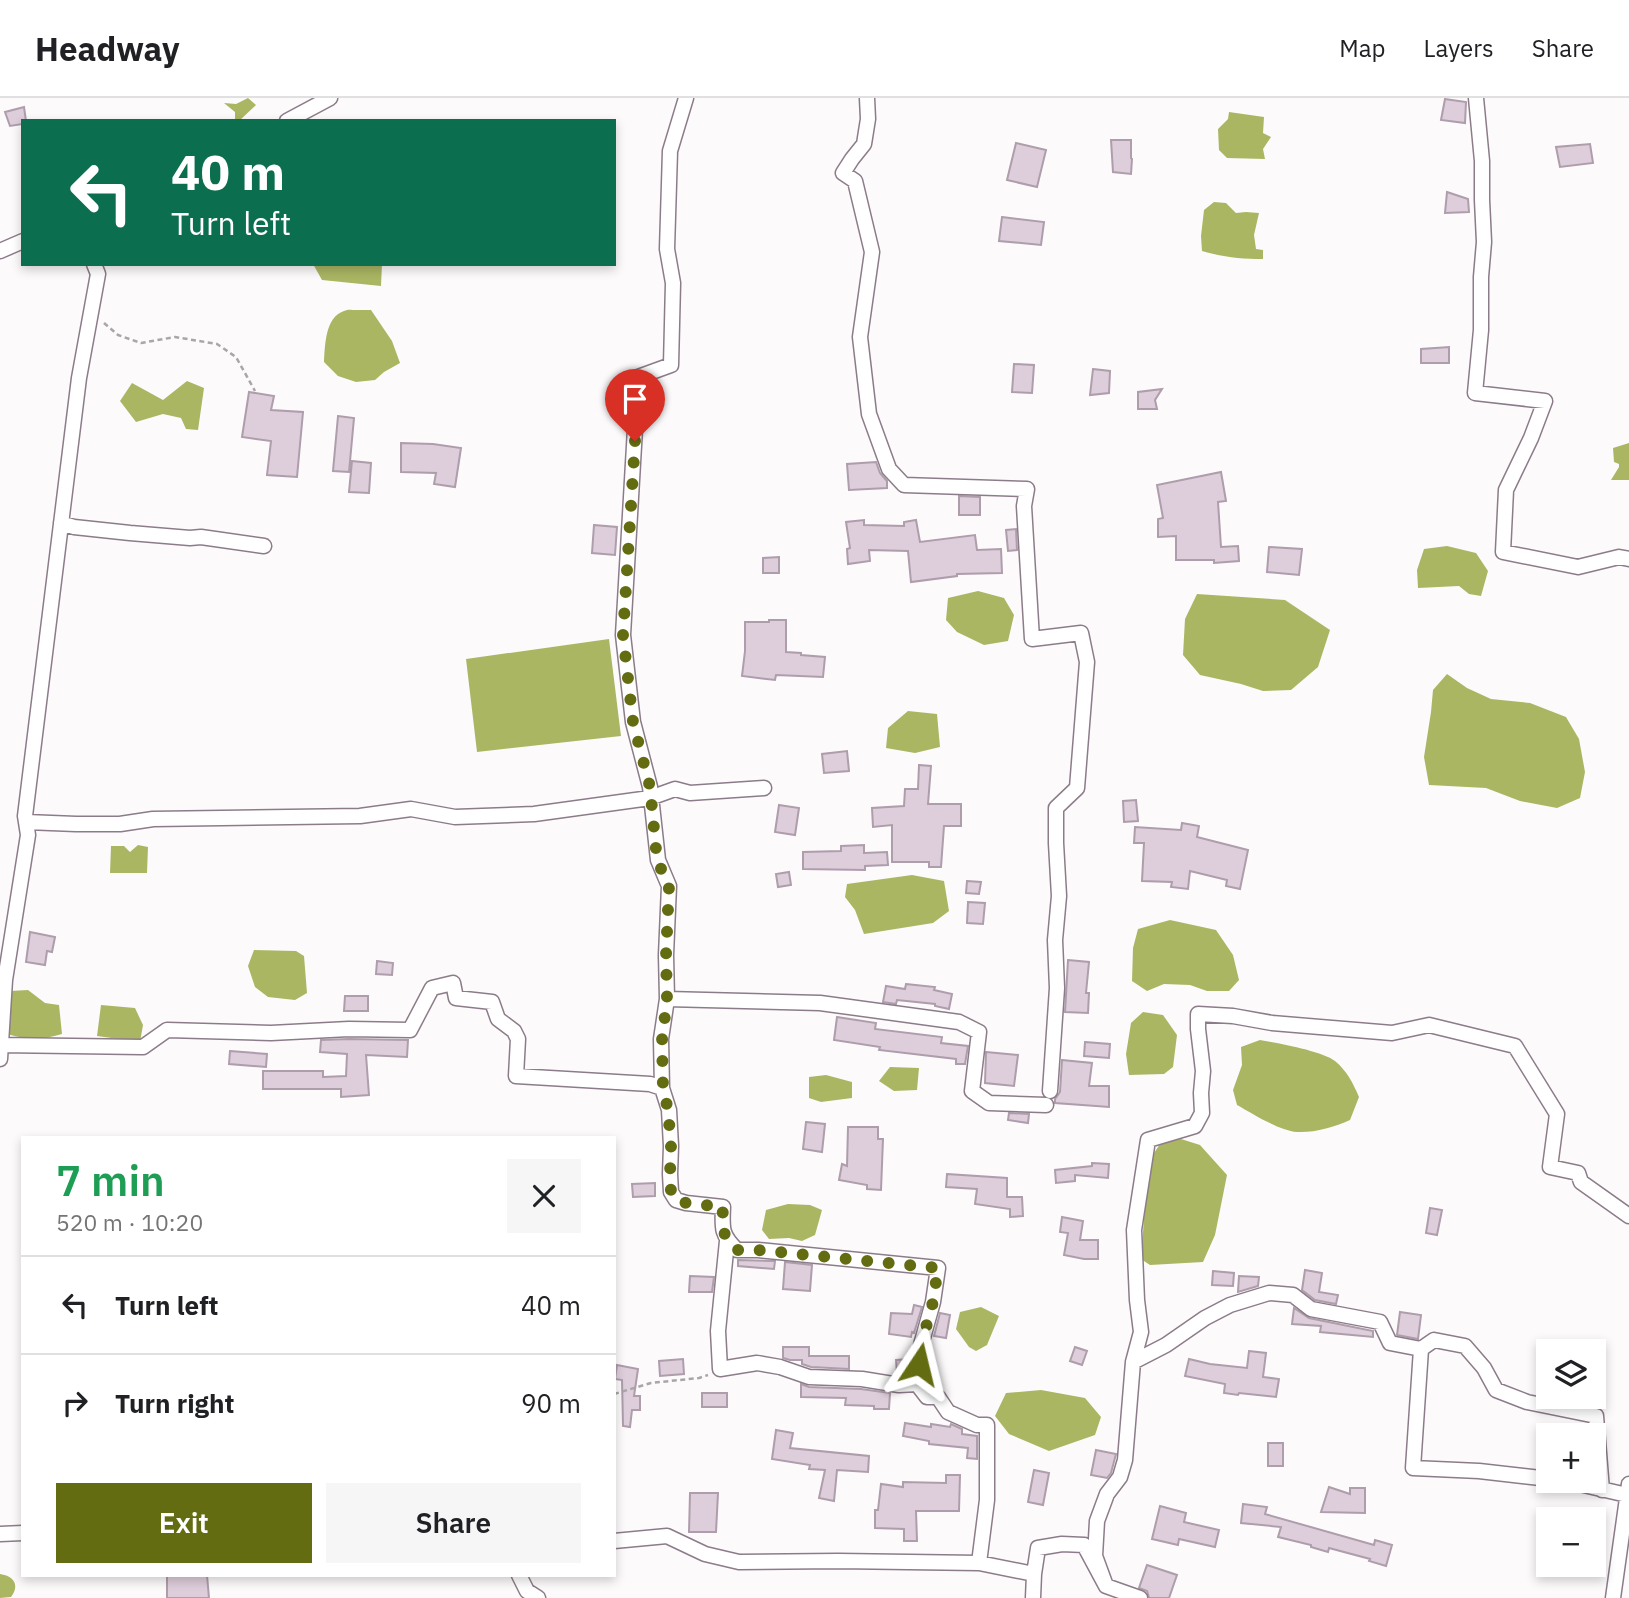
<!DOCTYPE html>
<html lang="en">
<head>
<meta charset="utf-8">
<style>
  body { margin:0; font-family:"IBM Plex Sans",sans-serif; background:#f6f6f6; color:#202124; height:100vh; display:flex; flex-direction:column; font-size:26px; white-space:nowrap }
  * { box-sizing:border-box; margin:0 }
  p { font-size:23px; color:#757577 }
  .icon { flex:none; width:38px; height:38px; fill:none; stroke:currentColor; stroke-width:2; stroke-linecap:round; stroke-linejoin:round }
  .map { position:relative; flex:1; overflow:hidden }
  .details { position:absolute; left:21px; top:1038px; width:595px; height:441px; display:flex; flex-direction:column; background:#fff; border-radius:0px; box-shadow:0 4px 10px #0003 }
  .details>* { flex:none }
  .guide { position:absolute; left:21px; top:21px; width:595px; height:147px; border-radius:0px; box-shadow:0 4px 10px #0003; background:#0b6e4f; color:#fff; overflow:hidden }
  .controls { position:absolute; left:1536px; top:1241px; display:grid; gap:14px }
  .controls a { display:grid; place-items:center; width:70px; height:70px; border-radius:0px; background:#fff; box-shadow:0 4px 10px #0003; font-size:35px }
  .pin { position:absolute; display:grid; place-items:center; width:60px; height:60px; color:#fff; margin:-72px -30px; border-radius:50% 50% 50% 0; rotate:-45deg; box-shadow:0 0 7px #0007 }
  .pin .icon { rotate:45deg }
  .me { position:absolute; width:77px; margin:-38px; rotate:10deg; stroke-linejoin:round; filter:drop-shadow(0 0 5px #0008) }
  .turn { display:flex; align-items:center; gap:24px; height:147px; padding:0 35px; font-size:32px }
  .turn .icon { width:91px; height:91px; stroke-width:2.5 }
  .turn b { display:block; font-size:49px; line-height:60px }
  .round { display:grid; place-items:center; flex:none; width:74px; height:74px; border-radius:0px; background:#f6f6f6 }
  .summary { display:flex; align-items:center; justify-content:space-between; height:119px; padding:0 35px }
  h1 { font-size:42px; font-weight:600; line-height:52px; color:#1e9e55 }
  .primary-button { display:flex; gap:14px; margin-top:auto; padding:14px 35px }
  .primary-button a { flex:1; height:80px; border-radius:0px; background:#646c12; color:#fff; font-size:28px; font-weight:600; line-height:80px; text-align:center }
  .primary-button a+a { background:#f6f6f6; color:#202124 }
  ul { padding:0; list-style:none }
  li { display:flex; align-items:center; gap:21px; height:98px; padding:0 35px; border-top:2px solid #e0e0e0 }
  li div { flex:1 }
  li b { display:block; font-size:26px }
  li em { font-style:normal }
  header { display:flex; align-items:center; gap:42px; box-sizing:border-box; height:98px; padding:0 35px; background:#fff; border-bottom:2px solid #e0e0e0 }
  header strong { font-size:33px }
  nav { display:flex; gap:38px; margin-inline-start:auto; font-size:24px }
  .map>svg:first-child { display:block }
</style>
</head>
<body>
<header>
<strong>Headway</strong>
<nav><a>Map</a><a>Layers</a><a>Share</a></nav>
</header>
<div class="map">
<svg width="1629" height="1500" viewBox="0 0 1629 1500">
  <rect width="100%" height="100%" fill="#fdfafc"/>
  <path fill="#abb663" d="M248,0L256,7L239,23H235V14L224,5L236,6Z
    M1229,14L1264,19L1263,35L1271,39L1263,51L1265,61L1227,60L1219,52L1218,31L1228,21Z
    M1214,104L1226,105L1236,115L1246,114L1259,115L1254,137L1256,151L1263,152V161C1241,161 1222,159 1202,153L1201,138L1204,112Z
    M313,166H382L381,188L322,182Z
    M356,212H371L392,243L400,265L384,274L375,282L356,284L338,278L324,264C325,248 325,219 344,213C348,211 352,212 356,212Z
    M187,283L204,290L198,332L186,331L181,320L163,316L136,324L120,303L132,285L163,302Z
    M1629,345V382H1611L1619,369V366L1614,364L1613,350Z
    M1447,448L1476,455L1488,473L1481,498L1469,496L1459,488L1418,490L1417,472L1424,451Z
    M978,493L1004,500L1014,517L1008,543L984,547L957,534L946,522L948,500Z
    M1197,496L1285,502L1330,532L1318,569L1291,592L1263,593L1241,586L1200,577L1183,557L1185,521Z
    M609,541L621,638L477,654L466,561Z
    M1447,576L1467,590L1491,601L1530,605L1566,619L1579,641L1585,674L1580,700L1557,710L1520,703L1486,690L1429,687L1424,659L1431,614L1433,592Z
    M908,613L937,616L940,649L915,655L886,650L888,630Z
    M138,747L148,749L147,775H110L111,748H124L130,754Z
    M912,777L944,783L949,813L933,825L864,836L855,812L845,799L847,786Z
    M1170,822L1216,832L1233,857L1239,882L1229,893H1207L1190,887L1164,886L1147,893L1132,883L1133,850L1138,831Z
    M254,852L296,853L304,858L307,895L295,902L268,899L255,889L248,868Z
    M28,892L45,905L59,907L62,936C41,942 28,942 7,936L10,893Z
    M101,907L135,910L143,927L140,944L97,938Z
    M1143,914L1163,917L1177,937L1173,969L1164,976L1129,977L1126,956L1131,925Z
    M1260,942C1277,945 1322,953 1335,963C1347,973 1353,985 1359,999L1350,1022C1334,1029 1314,1035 1297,1034C1278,1032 1253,1016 1237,1007L1233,992L1242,967L1241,949Z
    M890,969L919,970L917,992L894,993L879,983Z
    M826,977L852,984V1000L821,1004L809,1000V979Z
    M1181,1041L1200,1047L1227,1077L1215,1137L1203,1164L1150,1167L1141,1161L1146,1094L1152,1058L1162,1043Z
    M788,1106L810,1107L822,1112L815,1137L802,1143L789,1140L769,1141L762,1132L766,1112Z
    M981,1209L999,1218L987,1247L976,1253L969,1249L956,1231L960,1214Z
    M1041,1292L1085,1300L1101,1319L1095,1337L1049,1353L1009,1336L995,1318L1006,1295Z
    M0,1476C14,1478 20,1487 11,1499L0,1500Z"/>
  <path fill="#decddb" stroke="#ae9dab" stroke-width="2" d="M1445,1L1466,4L1465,25L1441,22Z
    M24,9L26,23H23V26L10,28L5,14Z
    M1111,42H1131V60L1132,61L1131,76L1113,74Z
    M1016,45L1046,52L1037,89L1007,82Z
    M1590,46L1593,65L1560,69L1556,49Z
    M1447,94L1468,101L1469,114L1445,115Z
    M1002,119L1044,124L1041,147L999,143Z
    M1449,249V265H1421V251Z
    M1014,266L1034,267L1032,295L1012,294Z
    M1093,271L1110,273L1109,295L1090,297Z
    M1162,291L1155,302L1157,311H1138V294Z
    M249,294L274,298L271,312L303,314L297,379L267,377L271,343L242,339Z
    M338,318L354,320L349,374L333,373Z
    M401,345L433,346L461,350L455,389L434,386L436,375L401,374Z
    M352,363L371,365L369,395L349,394Z
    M876,364L880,375L887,383V390L849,392L847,366Z
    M1221,374L1226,403L1218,404L1221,449L1238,448L1239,463L1214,465V462H1176V438L1158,439V421L1163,420L1157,387Z
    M959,398L980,399V417H959Z
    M864,422V427L904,428V424L916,422L920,444L975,437L977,452L1001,451L1002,475L957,476V478L911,484L908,453L869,452L870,463L848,466L847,451L850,450L846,424Z
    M594,427L617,429L615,457L592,455Z
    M1016,431L1017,452L1008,453L1006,432Z
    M1269,449L1302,451L1299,477L1267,474Z
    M779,459V475H763V460Z
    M769,522H786V554L801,555V557L825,559L823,579L776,577L775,582L742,578L745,553V524H769Z
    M847,653L849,673L824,675L822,656Z
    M919,667L931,668L928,706H961V728H944L941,769H929V764H892V727L873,729L872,710L904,708L905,691H918Z
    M1136,702L1138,723L1124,724L1123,703Z
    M779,707L799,710L795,737L775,734Z
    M1182,725L1199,728L1197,739L1248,752L1240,791L1226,788L1227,782L1190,773L1188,791L1171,789L1172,784L1142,783L1144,745H1134L1135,729L1181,732Z
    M864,747V755L887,754L888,767L865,768V772L803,771V754L841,753V748Z
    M789,774L791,787L778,789L776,776Z
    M967,783L981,784L979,796L966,795Z
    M968,804L985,805L983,826L967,825Z
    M30,834L55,839L52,854L47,853L45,867L26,864Z
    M1068,862L1089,864L1086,895H1089L1088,915L1065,914Z
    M377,863L393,865L392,877L376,876Z
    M906,886L935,889L934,892L952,896L949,911L935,908V906L897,902L896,906L883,904L886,888L905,891Z
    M345,898H368V913H344Z
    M837,919L876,925L875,931L942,939L941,945L968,948L965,966H956V961L879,952L880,949L834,942Z
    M349,941L408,942L407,959L366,957L369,997L341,999V991H263V973H323V979L346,978L347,956L320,954L321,942Z
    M1085,944L1110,946L1109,960L1084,958Z
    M230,953L267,956L266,969L229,966Z
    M986,954L1018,957L1014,988L985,985Z
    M1062,962L1092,965L1089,988H1109V1009L1055,1005V1001L1060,994Z
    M1009,1015L1029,1016L1028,1025L1008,1022Z
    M806,1024L825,1026L822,1054L803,1051Z
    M848,1029H878V1041H883L881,1092L867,1091V1087L839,1082L842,1066L847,1068Z
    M1092,1065L1109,1066L1108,1080L1075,1077V1083L1056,1085L1055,1072L1092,1068Z
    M947,1076L1007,1080V1099H1022L1023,1118L1010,1119V1111L975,1106L977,1091L946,1089Z
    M655,1085V1098L633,1099L632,1086Z
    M1430,1110L1442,1112L1437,1137L1426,1135Z
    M1062,1119L1083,1123L1080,1142H1098V1161H1084L1064,1157L1068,1135L1060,1134Z
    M738,1162L775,1163L774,1171L738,1168Z
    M785,1164L812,1167L810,1193L783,1191Z
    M1305,1172L1322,1175L1319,1194L1338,1197L1336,1206L1315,1202L1302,1192Z
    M1213,1173L1234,1175L1233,1188L1212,1187Z
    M690,1178L714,1179L712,1194H689Z
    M1239,1178L1259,1179L1258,1188L1238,1194Z
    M914,1207L922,1209L914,1235L912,1234L911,1239L889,1236L891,1215L912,1216Z
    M1294,1210L1309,1220L1373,1233V1239L1320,1234L1321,1228L1292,1226Z
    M1400,1214L1421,1217L1418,1241L1397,1237Z
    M940,1215L950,1217L946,1240L934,1238Z
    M783,1249H809V1258H849V1271L811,1269L802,1266V1262H790L783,1260Z
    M1075,1249L1087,1253L1082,1267L1070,1263Z
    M1249,1253L1266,1255L1263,1279L1279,1281L1276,1299L1239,1295L1238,1297L1224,1295L1225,1286L1185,1278L1189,1261L1210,1266L1247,1270Z
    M683,1261L684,1276L660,1278L659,1263Z
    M910,1261L908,1275L897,1276L896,1262Z
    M617,1267L638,1271L634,1298H640V1312H632L630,1329L623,1328L622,1282L615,1281Z
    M801,1286L809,1289L861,1291L890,1295L889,1311H874V1308L845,1307L846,1300L801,1299Z
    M702,1295H727V1309H702Z
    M905,1325L931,1329V1326L950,1329L951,1326L962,1331V1336L977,1338V1361L967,1360L968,1350L929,1346V1343L903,1338Z
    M776,1332L793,1335L790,1350L869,1358L868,1374L837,1372L834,1403L819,1400L825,1372L809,1371L810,1367L772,1361Z
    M1268,1345H1283V1368H1268Z
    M1096,1352L1116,1356L1111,1375L1107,1380L1091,1377Z
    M1034,1372L1049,1375L1043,1407L1028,1404Z
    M946,1377H960L959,1413H916L917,1443H904V1431L875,1430V1412H878L881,1386L903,1389V1384L946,1385Z
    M1329,1389L1350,1396V1390H1365V1415L1321,1414Z
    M690,1395H718L716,1434H689Z
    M1243,1406L1267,1409L1265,1416L1374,1447L1375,1442L1392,1447L1386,1468L1369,1463L1370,1461L1329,1450L1328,1454L1311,1449V1447L1278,1439L1281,1429L1241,1425Z
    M1160,1408L1186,1415L1184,1424L1219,1432L1215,1449L1179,1441L1178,1447L1152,1441Z
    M1147,1467L1177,1477L1169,1500H1149L1147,1493L1139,1490Z
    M167,1477H207L209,1500H167Z"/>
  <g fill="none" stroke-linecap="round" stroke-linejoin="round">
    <defs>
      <path id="street" d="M686,0L670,53L667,151L673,185L671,267L638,279L623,537L633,624L650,689L658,762L669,788L666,857L667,901L661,941L662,990L669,1012L671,1048L670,1076L671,1094L676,1102L686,1105L723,1109C722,1130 721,1137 737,1152H758L938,1170L933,1204L921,1247L917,1286L927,1299H938L948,1314L977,1327H987V1402L979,1465
        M867,0L868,21L864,46L852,61L843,75L855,83L872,154L860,239L869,316L889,371L904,387L1027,391L1024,408L1032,541L1081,535L1087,564L1077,690L1056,710V745L1059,798L1055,842L1057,890L1050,993
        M1476,0L1482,63V102L1484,144L1481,179V232L1475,295L1545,303L1531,340L1506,392L1503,454L1578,469L1619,459L1629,461
        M287,23L330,0
        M0,153L23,143
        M61,425L74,429L130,435L190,440L201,439L264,448
        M26,724L76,726H120L153,721L360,718L411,711L455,719L534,716L650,700L675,691L690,695L764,690
        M667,901L820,905L959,924L979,934L972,993L989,1005L1046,1007
        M0,947L143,949L167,932L271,935L349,931L410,932L432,890L453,885L456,900L492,904L498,921L514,933L518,941L516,978L650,986L662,990
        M0,961L5,882L28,737L25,718L79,280L98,176L94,166
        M727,1143L718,1233L720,1271L757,1265L780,1269L809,1279L862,1281L899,1287L917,1286
        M1421,1251L1413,1370L1479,1373L1549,1381
        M1133,1264L1166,1247L1205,1220L1230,1207L1269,1195L1293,1197L1311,1211L1380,1224L1390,1245L1421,1251L1434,1242L1465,1248L1484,1270L1496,1292L1527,1304L1596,1318L1602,1392
        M1562,1382L1627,1397
        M0,1436L23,1435
        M614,1443L667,1438L705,1456L739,1464L838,1463L979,1465L1034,1476L1038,1450L1062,1446L1084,1447L1106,1488L1140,1500
        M519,1477L527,1493L538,1500
        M1106,1488L1095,1458L1097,1423L1107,1396L1120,1379L1125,1362L1133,1264L1141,1234L1137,1202L1134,1132L1148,1042L1195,1028L1202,1015L1201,995L1203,973L1198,931V916L1233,918L1272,925L1392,935L1429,927L1515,948L1557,1016L1550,1069L1578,1075L1581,1084L1629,1118
        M1033,1500L1034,1476
        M1613,1500L1629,1386"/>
    </defs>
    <use href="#street" stroke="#8c7c89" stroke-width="17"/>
    <path stroke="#a9a5a8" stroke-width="2.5" stroke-dasharray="5 3.5" stroke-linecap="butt" d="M104,225L118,237L141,245L175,239L217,246L236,259L255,293
      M614,1296L651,1285L699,1280L708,1277"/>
    <use href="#street" stroke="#fff" stroke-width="14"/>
  </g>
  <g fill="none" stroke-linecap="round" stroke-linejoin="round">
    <path stroke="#646c12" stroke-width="12" stroke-dasharray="0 21.6" d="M635,343L623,537L633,624L650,689L657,762L669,788L666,857L667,901L662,942L663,990L668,1012L671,1048L670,1076L671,1094L676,1102L686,1105L723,1109C722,1130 721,1137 737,1152H758L938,1170L933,1204L921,1247L919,1266"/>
  </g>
</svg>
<div class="controls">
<a><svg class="icon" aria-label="layers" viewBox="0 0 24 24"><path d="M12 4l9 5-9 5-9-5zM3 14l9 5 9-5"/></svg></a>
<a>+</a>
<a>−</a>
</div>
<div class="pin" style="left:635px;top:343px;background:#d93025"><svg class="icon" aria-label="arrive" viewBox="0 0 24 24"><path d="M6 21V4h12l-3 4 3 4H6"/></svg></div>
<svg class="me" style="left:919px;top:1266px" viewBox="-20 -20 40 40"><path d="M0-17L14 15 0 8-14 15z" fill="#646c12" stroke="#fff" stroke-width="4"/></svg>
<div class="guide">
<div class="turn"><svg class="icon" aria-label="left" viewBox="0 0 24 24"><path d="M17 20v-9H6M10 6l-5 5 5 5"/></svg><div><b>40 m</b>Turn left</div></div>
</div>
<section class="details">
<div class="summary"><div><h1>7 min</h1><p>520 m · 10:20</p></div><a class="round"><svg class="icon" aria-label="close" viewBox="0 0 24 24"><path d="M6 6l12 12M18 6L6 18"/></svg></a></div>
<ul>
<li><svg class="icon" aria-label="left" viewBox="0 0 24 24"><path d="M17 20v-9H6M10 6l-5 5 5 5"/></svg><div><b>Turn left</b></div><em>40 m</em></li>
<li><svg class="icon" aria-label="right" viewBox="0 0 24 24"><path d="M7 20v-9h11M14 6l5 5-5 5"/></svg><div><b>Turn right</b></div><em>90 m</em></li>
</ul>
<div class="primary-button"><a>Exit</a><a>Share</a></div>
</section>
</div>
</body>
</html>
